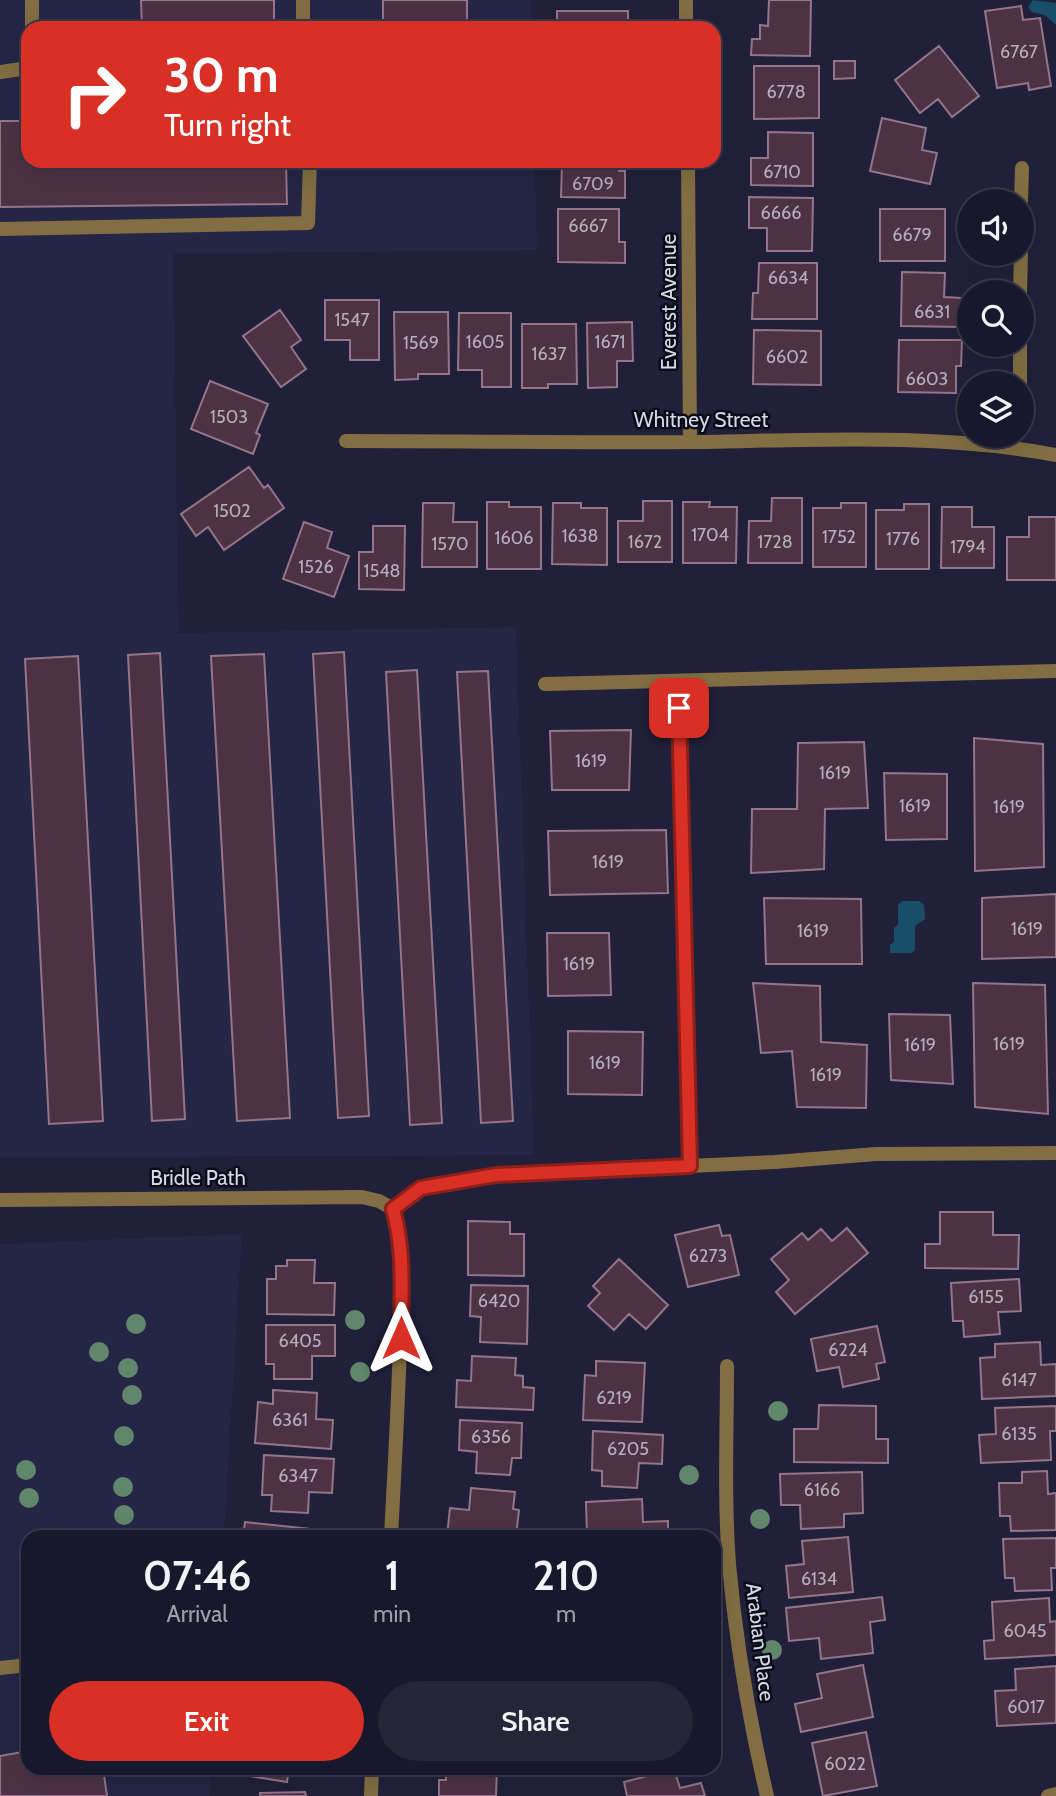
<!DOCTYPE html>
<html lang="en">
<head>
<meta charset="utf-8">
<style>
  body { margin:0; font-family:Cabin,sans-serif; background:#252538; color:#f1f3f6; height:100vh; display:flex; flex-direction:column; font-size:26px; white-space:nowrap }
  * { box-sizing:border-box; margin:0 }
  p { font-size:23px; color:#9fa0a9 }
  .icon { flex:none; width:38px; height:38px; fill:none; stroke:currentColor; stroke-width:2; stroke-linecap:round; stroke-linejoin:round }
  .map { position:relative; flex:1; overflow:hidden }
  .details { position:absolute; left:21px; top:1530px; width:700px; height:245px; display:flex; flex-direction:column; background:#18182c; border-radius:21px; box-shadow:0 7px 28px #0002,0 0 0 2px #363748 }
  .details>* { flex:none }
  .banner { position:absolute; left:21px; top:21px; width:700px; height:147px; border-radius:21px; box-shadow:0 7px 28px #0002,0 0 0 2px #363748; background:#d93025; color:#fff; overflow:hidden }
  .controls { position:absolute; left:957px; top:189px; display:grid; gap:14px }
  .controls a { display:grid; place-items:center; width:77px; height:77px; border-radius:50%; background:#18182c; box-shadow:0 7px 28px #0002,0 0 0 2px #363748; font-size:35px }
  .pin { position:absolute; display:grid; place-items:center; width:60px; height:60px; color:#fff; margin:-30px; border-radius:14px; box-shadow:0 4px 10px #0006 }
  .me { position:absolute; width:77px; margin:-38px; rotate:0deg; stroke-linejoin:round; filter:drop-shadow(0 0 5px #0008) }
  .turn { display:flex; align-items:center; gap:24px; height:147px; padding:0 28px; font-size:32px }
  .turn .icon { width:91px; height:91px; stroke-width:2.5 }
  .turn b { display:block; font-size:49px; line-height:60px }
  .eta { display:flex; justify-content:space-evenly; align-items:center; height:119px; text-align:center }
  .eta b { font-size:42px; font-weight:600; line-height:49px }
  .button { display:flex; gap:14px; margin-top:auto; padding:14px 28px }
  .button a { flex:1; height:80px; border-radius:42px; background:#d93025; color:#fff; font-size:28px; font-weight:600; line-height:80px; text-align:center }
  .button a+a { background:#252538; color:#f1f3f6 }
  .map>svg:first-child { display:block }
</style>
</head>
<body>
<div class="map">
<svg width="1056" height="1796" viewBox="0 0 1056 1796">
  <rect width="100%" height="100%" fill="#20203a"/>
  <path fill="#252546" d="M0,0H531L532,28H28V161H535L537,250L174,254L178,633L516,627L534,1155L0,1158Z
    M242,1234L224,1536H28V1768H211L209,1796H0V1244Z"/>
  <path fill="#194e68" d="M1033,0L1056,3V25L1045,15L1032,12L1028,7Z
    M902,901H919L924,905L925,919L915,926V950L912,953H890V945L894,942V928L898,925V905Z"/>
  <path fill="#4d3244" stroke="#94758a" stroke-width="2" d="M141,0H274V28H142Z
    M383,0H467V28H383Z
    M769,0H811L810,56L751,55L752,39H760V25L768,26Z
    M1021,6L1023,20L1040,18L1051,86L1029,90L1028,83L997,88L985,11Z
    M557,11H628V28H557Z
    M939,46L979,96L952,117L938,99L920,113L895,80Z
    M834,61H855V78L834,79Z
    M754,66H819V118L754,119Z
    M882,118L926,128L922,150L937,153L930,184L870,171Z
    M0,121H28V161H286L287,204L0,207Z
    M768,132L813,133V186L751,185V158H768Z
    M562,161H619V171H625V198L561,197Z
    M749,197L813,198L812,251H767V228H749Z
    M558,209H619V242H625V263L558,262Z
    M880,209H945V261H880Z
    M759,263H817V319H752L753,293H758Z
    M902,272L945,273L944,297L962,298V327L901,326Z
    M325,300H379V360H350V340H325Z
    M280,310L301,340L291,347L306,369L281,387L243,336Z
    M394,312H448L449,374H418V379L395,380Z
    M459,313H511V387H482V370H458Z
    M632,322L633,361H617V387L588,388L587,323Z
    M522,324H576L577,384H548V388H522Z
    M754,330L821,331V385L753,384Z
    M899,340H962L961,366H956V393L898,392Z
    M210,381L268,404L256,433L260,435L253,454L191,429Z
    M249,467L264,488L268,485L284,508L224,550L208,527L196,536L181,514Z
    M772,498H802V563H748L749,521H771Z
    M643,501H672V562H618V521H643Z
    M487,502H509V507H541V569H487Z
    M683,502H710L709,507H737L736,563H683Z
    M423,503H454L453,522H477V567H422Z
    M553,503H581V508H607V565L552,564Z
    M841,503H866V567H813V508H841Z
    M904,504H929V569H876V510H904Z
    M942,507H972V527H994V568H941Z
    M1029,517H1056V580H1007V537H1029Z
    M304,522L332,532L327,548L349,556L334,597L283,579Z
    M373,526H405L404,590L359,589V552H373Z
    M344,652L369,1116L338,1118L313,654Z
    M160,653L185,1119L152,1121L128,655Z
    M264,654L290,1118L237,1121L211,656Z
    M78,656L103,1121L49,1124L25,659Z
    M417,670L442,1123L410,1125L386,672Z
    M488,671L513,1121L481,1123L457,672Z
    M631,730L629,790H552L550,731Z
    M974,738L1043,744L1044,867L975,871Z
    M864,742L868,808L825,809L824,869L751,873L752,809H797L798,743Z
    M884,773L947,774V839L886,840Z
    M666,830L668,893L550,895L548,831Z
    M1056,894V957L982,959V898Z
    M764,898L861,899L862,964H766Z
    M547,933H609L611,995L548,996Z
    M753,983L820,986L821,1042L867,1045L866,1108L797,1107L792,1051L761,1053Z
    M973,983L1045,985L1048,1114L975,1107Z
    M889,1014L950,1015L953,1084L891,1080Z
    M568,1031L643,1032L642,1095L568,1094Z
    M940,1212H993V1235H1019L1018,1269L925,1268V1244H940Z
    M468,1221L510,1222V1234H524V1276L468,1275Z
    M719,1225L722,1236L730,1235L739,1275L688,1287L675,1235Z
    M847,1228L868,1253L795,1314L776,1292L789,1280L771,1259L802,1233L808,1240L821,1229L832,1241Z
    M619,1259L668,1305L646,1329L629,1314L614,1330L588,1306L600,1293L593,1286Z
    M287,1260H315L314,1283H335L334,1315L267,1314V1279H276V1266H287Z
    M1019,1279L1021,1311L998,1312L1000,1334L964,1337L963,1321H953L951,1283Z
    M471,1285L528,1286L527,1344L480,1342L481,1317L470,1316Z
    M266,1325H335V1356H312V1379H274V1364H266Z
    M877,1326L885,1362L876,1364L879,1379L843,1387L839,1367L817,1371L811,1339Z
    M1040,1342L1041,1365L1056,1364V1396L982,1399L980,1358L995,1357V1344Z
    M472,1356L516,1358L515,1375L523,1376V1387L534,1388L533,1410L456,1407L457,1380L471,1381Z
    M596,1361L645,1363L642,1422L583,1420L585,1375L596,1376Z
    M273,1390L317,1393L316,1419L333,1420L331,1449L255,1443L258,1402L273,1404Z
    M819,1405L876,1406V1439H888V1463L794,1462V1429H818Z
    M1056,1406V1431H1050L1051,1460L981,1463L979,1435L996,1434L995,1408Z
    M460,1420L522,1423L521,1458H512L510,1475L476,1473L477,1452L459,1450Z
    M593,1431L663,1435L662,1464L639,1463L637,1488L602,1486V1471L592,1470Z
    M264,1455L334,1459L332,1493L309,1492L308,1513L271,1511L272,1495H262Z
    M1047,1471L1048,1494L1056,1493V1530L1011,1531L1010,1516H1000L999,1483H1022V1472Z
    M862,1472L863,1513L844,1514V1527L801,1529L800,1505H781L780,1474Z
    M471,1488L515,1492L513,1509L519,1510L516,1536H447L450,1508L469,1510Z
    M642,1499L643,1522L668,1521V1536H587L586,1502Z
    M245,1522L320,1530V1536H243Z
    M848,1537L853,1592L789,1598L786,1566L804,1564L802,1541Z
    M1056,1538V1568H1051L1052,1590L1015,1591L1014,1578H1005L1003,1539Z
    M882,1597L885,1620L870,1622L873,1653L821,1659L819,1638L789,1641L786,1608Z
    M1049,1598L1050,1622L1056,1621V1655L985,1659L984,1641L994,1640L992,1602Z
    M863,1665L873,1717L801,1732L795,1704L822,1698L817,1674Z
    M1056,1666V1723L997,1726L995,1691L1016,1690L1015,1669Z
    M866,1732L877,1786L823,1796L812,1743Z
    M28,1751V1768H103L107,1796H0V1756Z
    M244,1768H289L287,1782L243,1775Z
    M446,1768H497L496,1796H439V1780H446Z
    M674,1769L680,1788L701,1783L705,1796H627L624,1782Z
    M305,1792L306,1796H260V1793Z"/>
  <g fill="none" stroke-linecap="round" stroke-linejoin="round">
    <path stroke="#826e42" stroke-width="14" d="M32,0V28
      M303,0V28
      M0,72L28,68
      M0,229L308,223L310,161
      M678,681L690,1166
      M545,684L1056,671
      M393,1209L421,1188L496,1175L775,1162L876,1154L1056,1153
      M0,1668L28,1665"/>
    <path stroke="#826e42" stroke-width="14" d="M686,0V28
      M688,161L690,442
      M1021,201L1022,168
      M1020,292L1021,254
      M1020,383V345
      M346,441C463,441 579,443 696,442C816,440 938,433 1056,455
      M0,1200L362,1197L379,1201L393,1209C407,1260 402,1318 399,1370C397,1425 394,1481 391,1536
      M727,1366C727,1432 724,1498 729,1564C736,1643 749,1719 767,1796
      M371,1796L372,1768"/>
    <path stroke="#826e42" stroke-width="14" d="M1048,1796L1056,1794"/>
  </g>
  <g fill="#60866c">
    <circle cx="355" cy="1320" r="10"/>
    <circle cx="136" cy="1324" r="10"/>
    <circle cx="99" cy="1352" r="10"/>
    <circle cx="128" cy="1368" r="10"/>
    <circle cx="360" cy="1372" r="10"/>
    <circle cx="132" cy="1395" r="10"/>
    <circle cx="778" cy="1411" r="10"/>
    <circle cx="124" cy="1436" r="10"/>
    <circle cx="26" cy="1470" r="10"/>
    <circle cx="689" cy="1475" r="10"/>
    <circle cx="123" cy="1487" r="10"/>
    <circle cx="29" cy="1498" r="10"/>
    <circle cx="124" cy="1515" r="10"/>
    <circle cx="760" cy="1519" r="10"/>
    <circle cx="772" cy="1650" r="10"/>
  </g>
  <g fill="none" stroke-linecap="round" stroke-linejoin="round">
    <defs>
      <path id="route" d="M401,1338C401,1295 405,1251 393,1209L421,1188L496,1175L690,1166L679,708"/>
    </defs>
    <use href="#route" stroke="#8d1f18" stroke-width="18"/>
    <use href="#route" stroke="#d93025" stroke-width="12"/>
  </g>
  <g text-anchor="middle" stroke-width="5" stroke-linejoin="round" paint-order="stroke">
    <g font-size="18" fill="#b4aec0">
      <text x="1019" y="58">6767</text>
      <text x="786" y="98">6778</text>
      <text x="782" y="178">6710</text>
      <text x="593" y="190">6709</text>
      <text x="781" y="219">6666</text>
      <text x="588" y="232">6667</text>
      <text x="912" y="241">6679</text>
      <text x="788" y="284">6634</text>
      <text x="932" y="318">6631</text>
      <text x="352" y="326">1547</text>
      <text x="485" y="348">1605</text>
      <text x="610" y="348">1671</text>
      <text x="421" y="349">1569</text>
      <text x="549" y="360">1637</text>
      <text x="787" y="363">6602</text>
      <text x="927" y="385">6603</text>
      <text x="229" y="423">1503</text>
      <text x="232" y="517">1502</text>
      <text x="710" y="541">1704</text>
      <text x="580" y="542">1638</text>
      <text x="839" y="543">1752</text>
      <text x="514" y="544">1606</text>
      <text x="903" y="545">1776</text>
      <text x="645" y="548">1672</text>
      <text x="775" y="548">1728</text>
      <text x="450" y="550">1570</text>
      <text x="968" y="553">1794</text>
      <text x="316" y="573">1526</text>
      <text x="382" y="577">1548</text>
      <text x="591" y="767">1619</text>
      <text x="835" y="779">1619</text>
      <text x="915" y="812">1619</text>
      <text x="1009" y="813">1619</text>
      <text x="608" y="868">1619</text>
      <text x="1027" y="935">1619</text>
      <text x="813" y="937">1619</text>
      <text x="579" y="970">1619</text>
      <text x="1009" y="1050">1619</text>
      <text x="920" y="1051">1619</text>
      <text x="605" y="1069">1619</text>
      <text x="826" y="1081">1619</text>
      <text x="708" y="1262">6273</text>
      <text x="986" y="1303">6155</text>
      <text x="499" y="1307">6420</text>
      <text x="300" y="1347">6405</text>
      <text x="848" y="1356">6224</text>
      <text x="1019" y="1386">6147</text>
      <text x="614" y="1404">6219</text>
      <text x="290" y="1426">6361</text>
      <text x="1019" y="1440">6135</text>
      <text x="491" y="1443">6356</text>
      <text x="628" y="1455">6205</text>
      <text x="298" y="1482">6347</text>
      <text x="822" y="1496">6166</text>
      <text x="819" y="1585">6134</text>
      <text x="1025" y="1637">6045</text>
      <text x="1026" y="1713">6017</text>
      <text x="845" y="1770">6022</text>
    </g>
    <g font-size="21" fill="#d6d7e9" stroke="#0b0c17">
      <text transform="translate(669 302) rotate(-90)" y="7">Everest Avenue</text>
      <text x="701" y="427">Whitney Street</text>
      <text x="198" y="1185">Bridle Path</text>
      <text transform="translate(760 1642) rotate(83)" y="7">Arabian Place</text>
    </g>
  </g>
</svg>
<div class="controls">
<a><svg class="icon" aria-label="sound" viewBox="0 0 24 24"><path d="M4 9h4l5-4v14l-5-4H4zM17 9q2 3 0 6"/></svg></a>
<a><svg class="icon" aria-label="search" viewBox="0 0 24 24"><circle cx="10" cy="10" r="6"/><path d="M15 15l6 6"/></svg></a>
<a><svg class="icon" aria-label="layers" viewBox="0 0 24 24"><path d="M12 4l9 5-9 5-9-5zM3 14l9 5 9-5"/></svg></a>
</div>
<div class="pin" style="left:679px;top:708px;background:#d93025"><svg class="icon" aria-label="arrive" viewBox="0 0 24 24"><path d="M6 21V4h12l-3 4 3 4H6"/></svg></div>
<svg class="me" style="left:401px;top:1338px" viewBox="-20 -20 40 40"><path d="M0-17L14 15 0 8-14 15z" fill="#d93025" stroke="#fff" stroke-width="4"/></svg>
<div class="banner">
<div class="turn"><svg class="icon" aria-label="right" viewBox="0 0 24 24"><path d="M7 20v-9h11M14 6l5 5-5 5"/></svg><div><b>30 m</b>Turn right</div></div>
</div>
<section class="details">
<div class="eta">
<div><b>07:46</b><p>Arrival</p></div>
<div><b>1</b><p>min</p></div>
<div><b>210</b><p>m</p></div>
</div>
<div class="button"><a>Exit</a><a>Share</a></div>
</section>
</div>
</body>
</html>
